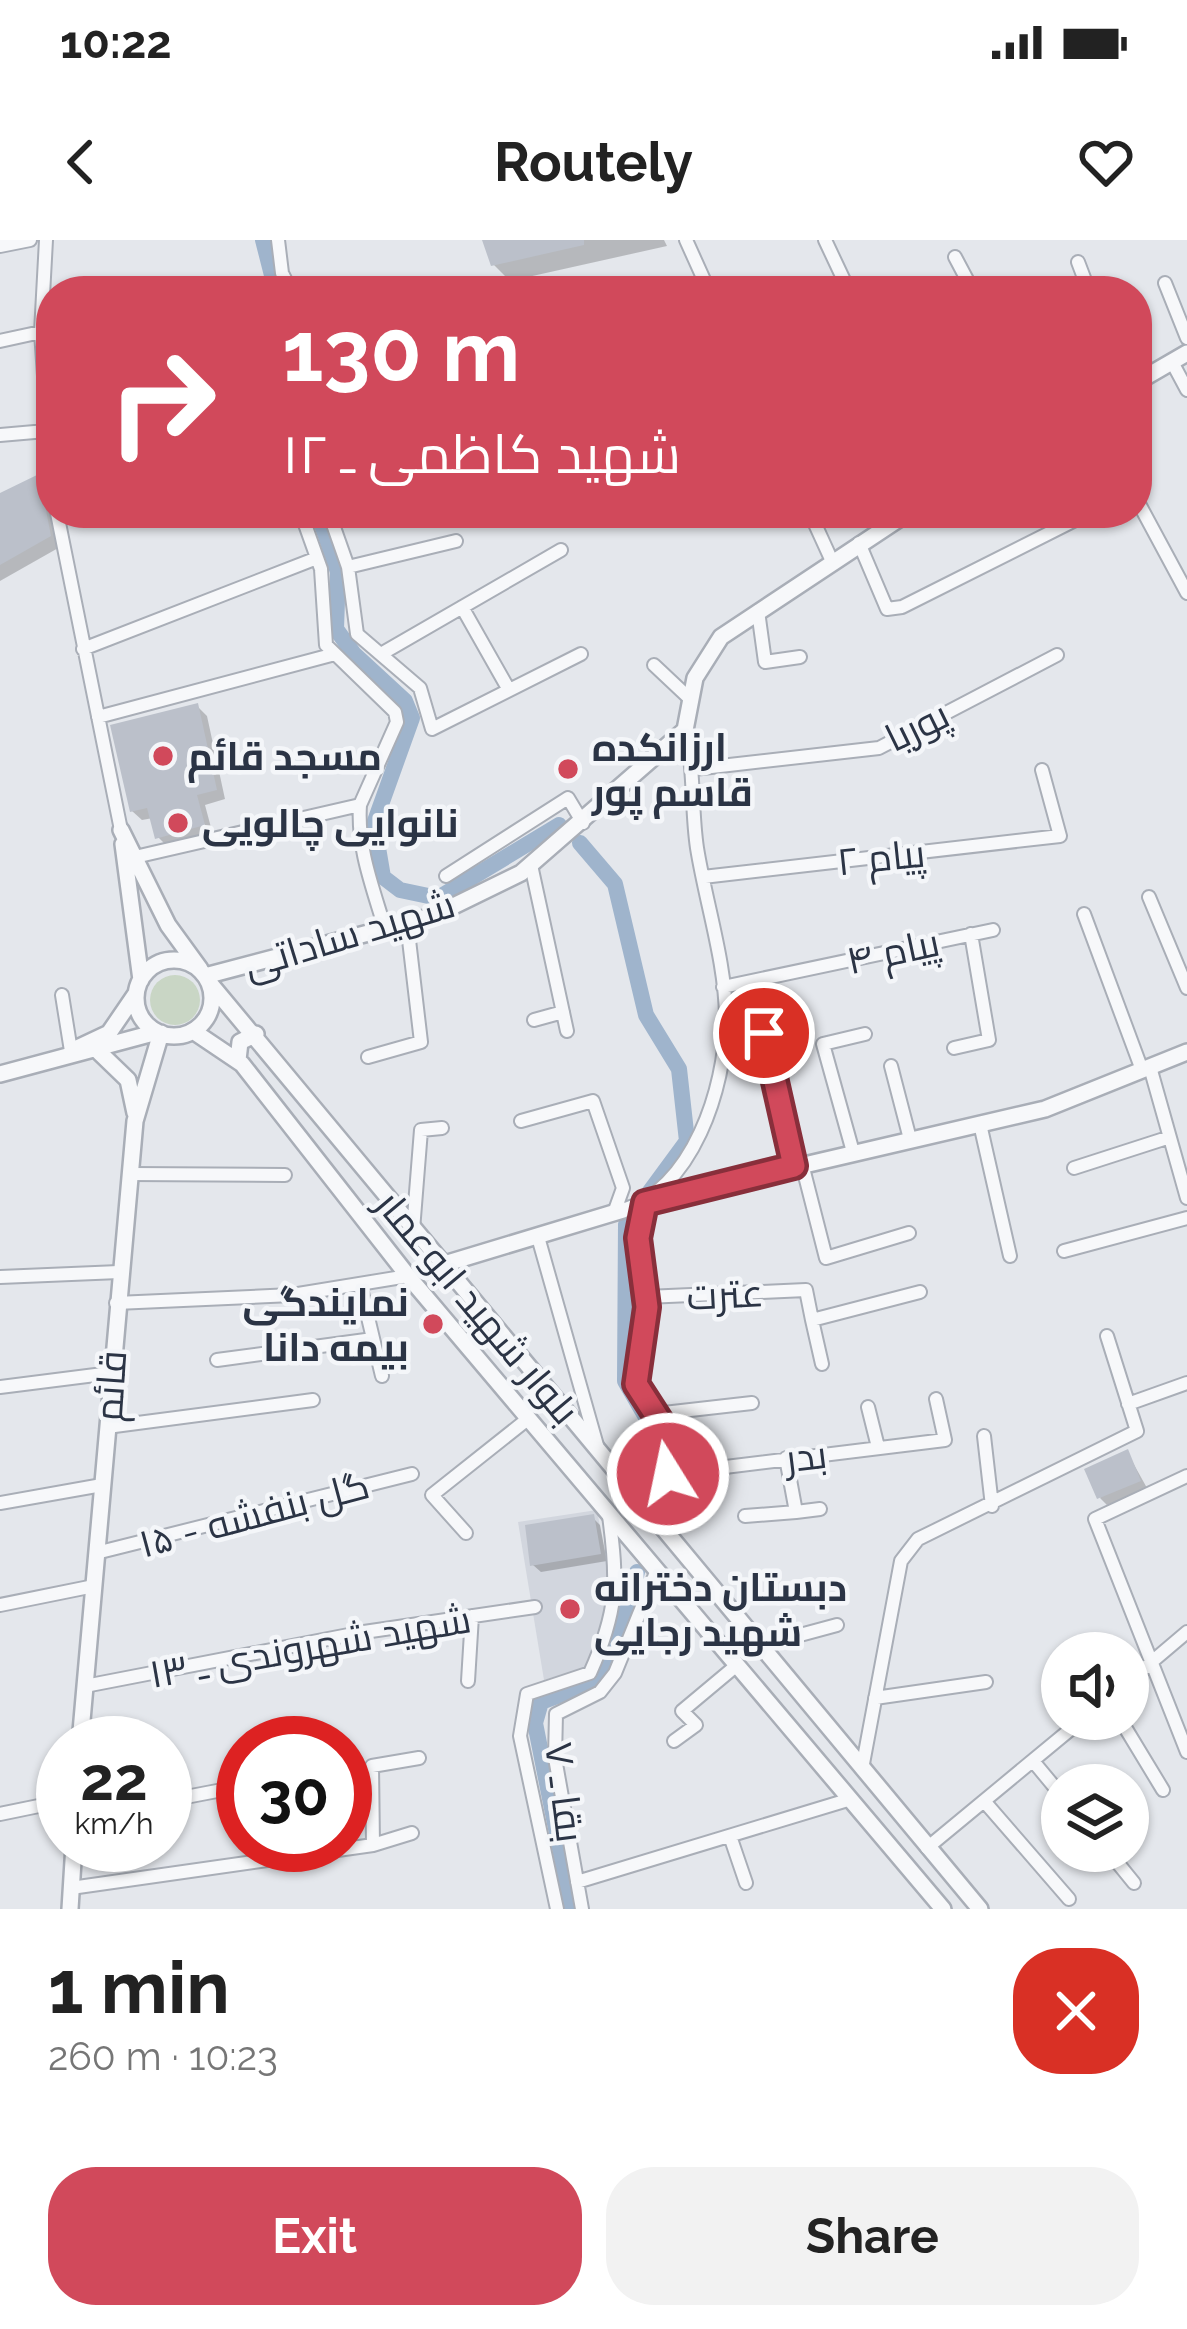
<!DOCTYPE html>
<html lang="en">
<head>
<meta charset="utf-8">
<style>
  body { margin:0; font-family:Raleway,Cairo,sans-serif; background:#f2f2f2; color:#222; height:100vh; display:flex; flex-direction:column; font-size:45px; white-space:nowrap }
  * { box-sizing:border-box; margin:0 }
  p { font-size:39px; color:#767676 }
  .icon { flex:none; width:66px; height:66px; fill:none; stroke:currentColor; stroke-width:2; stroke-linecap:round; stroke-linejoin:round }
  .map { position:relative; height:1669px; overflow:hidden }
  .drawer { display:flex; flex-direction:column; background:#fff; flex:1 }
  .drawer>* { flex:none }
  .guide { position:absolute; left:36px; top:36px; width:1116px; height:252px; border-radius:48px; box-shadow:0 3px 9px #0004; background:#d1495b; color:#fff; overflow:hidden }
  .controls { position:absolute; left:1041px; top:1392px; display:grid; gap:24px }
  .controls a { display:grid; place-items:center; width:108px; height:108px; border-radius:50%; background:#fff; box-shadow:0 3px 9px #0004; font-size:60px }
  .speed { position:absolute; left:36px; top:1476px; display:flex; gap:24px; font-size:60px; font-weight:700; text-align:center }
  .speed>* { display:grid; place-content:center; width:156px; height:156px; border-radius:50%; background:#fff; box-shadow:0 3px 9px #0004; line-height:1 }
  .speed small { font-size:30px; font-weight:400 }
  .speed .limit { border:18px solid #d22; background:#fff; color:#111 }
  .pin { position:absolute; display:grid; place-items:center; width:102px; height:102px; color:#fff; margin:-51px; border:6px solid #fff; border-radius:50%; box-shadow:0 3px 12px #0007 }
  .me { position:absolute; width:132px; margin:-66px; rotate:350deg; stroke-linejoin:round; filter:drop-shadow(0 0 9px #0008) }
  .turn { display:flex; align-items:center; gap:42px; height:252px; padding:0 48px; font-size:54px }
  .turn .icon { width:156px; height:156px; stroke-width:2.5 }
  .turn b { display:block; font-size:84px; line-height:102px }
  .round { display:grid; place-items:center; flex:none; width:126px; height:126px; border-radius:48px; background:#f2f2f2 }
  .overview { display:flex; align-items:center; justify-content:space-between; height:204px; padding:0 48px }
  h1 { font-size:72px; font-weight:700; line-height:90px }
  .action { display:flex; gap:24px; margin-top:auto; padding:24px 48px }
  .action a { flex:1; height:138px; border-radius:48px; background:#d1495b; color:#fff; font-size:48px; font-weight:700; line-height:138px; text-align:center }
  .action a+a { background:#f2f2f2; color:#222 }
  .status { display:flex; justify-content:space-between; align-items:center; height:84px; padding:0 60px; background:#fff; direction:ltr }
  .status svg { height:33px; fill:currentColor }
  header { display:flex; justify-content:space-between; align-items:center; height:156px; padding:0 48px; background:#fff; font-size:54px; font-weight:700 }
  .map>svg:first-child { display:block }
</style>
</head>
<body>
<div class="status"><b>10:22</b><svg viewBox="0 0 49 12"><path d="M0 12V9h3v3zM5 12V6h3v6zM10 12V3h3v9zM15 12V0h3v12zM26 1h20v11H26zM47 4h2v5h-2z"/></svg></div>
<header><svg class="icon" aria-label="back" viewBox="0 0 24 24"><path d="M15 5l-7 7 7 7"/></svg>Routely<svg class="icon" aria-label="heart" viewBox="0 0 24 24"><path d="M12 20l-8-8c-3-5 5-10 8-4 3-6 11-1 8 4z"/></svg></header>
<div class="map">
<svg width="1187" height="1669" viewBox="0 0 1187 1669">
  <rect width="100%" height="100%" fill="#e4e7ec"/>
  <path fill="#d2d6de" d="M597,1270L612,1352L588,1427L544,1440L518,1282Z"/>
  <path fill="#c9d6c5" d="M150 760a25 25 0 1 1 50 0a25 25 0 1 1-50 0Z"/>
  <path fill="#0003" d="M485,0H664L667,6L510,41L493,24Z
    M38,237L49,247L60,307L0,341V256Z
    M197,466L207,476L225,559L205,565L213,595L168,607L158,597L153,578L142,580L132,571Z
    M1127,1212L1147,1248L1107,1265L1100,1258Z
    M593,1278L600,1285L607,1321L541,1332L533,1325Z"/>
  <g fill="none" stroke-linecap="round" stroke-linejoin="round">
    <path stroke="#9fb4cc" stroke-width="16" d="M263,0L276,51
      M318,273L338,332L336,389L354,414L405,461L412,478L374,584L383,637L400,650L438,658L559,585
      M580,603L615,644L646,775L679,829L687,901L626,984L625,1141L658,1198L651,1247
      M572,1669L535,1483L541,1462L597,1441L608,1430L637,1332"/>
  </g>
  <path fill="#bbc0ca" d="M482,0H584V5L491,26Z
    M39,234L51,296L0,325V253Z
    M198,463L217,550L197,555L205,585L155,599L147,568L130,572L110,485Z
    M1128,1209L1141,1241L1097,1259L1084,1229Z
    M594,1274L601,1314L530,1326L525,1285Z"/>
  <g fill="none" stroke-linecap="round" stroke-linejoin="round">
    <defs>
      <path id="minor" d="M46,0L41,92L51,238
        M278,0L282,33L291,51
        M686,0L709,51
        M825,0L849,51
        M0,6L30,0
        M955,17L973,51
        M1078,22L1089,51
        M1165,43L1187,98
        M0,101L41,92
        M1172,122L1187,150
        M0,195L46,191
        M1137,260L1187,353
        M57,273L121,590
        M301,273L321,329L326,405L395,472L397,482L360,565C357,608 373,648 385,689
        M329,273L348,327L357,394L420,448L432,489L581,414
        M810,273L831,319
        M859,303L887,369L902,367L1089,273
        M348,327L456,301
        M462,367L509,450
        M758,371L765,422L800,417
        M83,409L317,318
        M381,414L561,310
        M654,425L688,457
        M98,477L335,414
        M694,529L879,508L1057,415
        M135,617L360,565
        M531,625L567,791
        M446,636L568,558L583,583
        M703,637L1060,596L1042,530
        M1149,657L1187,748
        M1084,674L1142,830
        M723,747L993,690
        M62,755L71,811
        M534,780L563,772
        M763,793L794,926
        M954,808L989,800L971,694
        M368,817L421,802L407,683
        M891,826L910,899
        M1150,827L1187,958
        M521,881L593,861L623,948L614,973
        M980,884L1010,1016
        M853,912L823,804L865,794
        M802,924L826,1018L909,993
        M1074,928L1167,898
        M130,934L285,935
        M645,963L639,998L647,1067L636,1144C673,1202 676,1212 652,1278
        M623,970C693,948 725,849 726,780C726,723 706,664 697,608C691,568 695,530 685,490
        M413,990L421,890L442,888
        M538,997L598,1209
        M1064,1011L1187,978
        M0,1037L119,1032
        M360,1044L382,1136
        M646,1057L806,1050L812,1080L920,1052
        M116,1063L292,1055L408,1036
        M812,1080L822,1124
        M217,1120L373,1099
        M0,1147L111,1133
        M1128,1164L1187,1143
        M868,1167L878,1207
        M655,1174L752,1163
        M107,1187L313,1160
        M984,1196L992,1266
        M668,1234L945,1200L936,1159
        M1187,1236L1095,1279L1187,1512
        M0,1263L102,1245
        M796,1272L820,1269
        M745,1276L796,1272L786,1218
        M466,1293L432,1255L529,1178
        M96,1313L412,1234
        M0,1365L94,1346
        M1078,1404L1084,1413
        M759,1406L837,1385
        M468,1441L472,1376
        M1128,1442L1187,1392
        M85,1446L364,1392L535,1367
        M875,1458L986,1442
        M1120,1479L1163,1550
        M674,1501L696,1485L682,1471L737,1425
        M1033,1521L1062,1556
        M862,1529L901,1321L918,1299L1137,1191L1107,1096
        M165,1561L243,1546
        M984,1561L1069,1659
        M0,1574L63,1561
        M730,1596L746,1643
        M373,1605L372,1526L419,1518
        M927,1608L1083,1479
        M1108,1611L1134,1643
        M577,1642L851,1559
        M71,1648L373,1605L412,1593
        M557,1669L520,1496L527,1454L590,1433C618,1371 618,1341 609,1276
        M582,1669L555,1518L556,1474L600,1452L615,1433L657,1330"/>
      <path id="tertiary" d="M1137,142L1187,113
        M121,590L168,685L200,729
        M123,604L141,740
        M136 758a38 38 0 1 1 76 0a38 38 0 1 1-76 0Z
        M205,736L433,676L521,633L685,490L695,438L721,397L908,273
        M208,741L980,1669
        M193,791L242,824L408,1036L943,1669
        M75,809L109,793L135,755
        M99,812L128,840L135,873
        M238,820L240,802L256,794
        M0,834L157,792
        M654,960L1045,869L1187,812
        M441,1025L623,970
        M80,1503L135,881L161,793
        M70,1669L74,1605"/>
    </defs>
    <use href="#minor" stroke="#a9aeb7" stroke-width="16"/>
    <use href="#tertiary" stroke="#a9aeb7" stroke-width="20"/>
    <use href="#minor" stroke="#f7f8fa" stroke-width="12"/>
    <use href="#tertiary" stroke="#f7f8fa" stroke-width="15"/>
  </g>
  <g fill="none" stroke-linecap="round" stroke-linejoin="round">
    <defs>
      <path id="route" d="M668,1234L667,1192L636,1144L647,1067L638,998L645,963L794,926L764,793"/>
    </defs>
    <use href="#route" stroke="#882f3b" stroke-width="30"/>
    <use href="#route" stroke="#d1495b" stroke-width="21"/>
  </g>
  <g fill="#d1495b" stroke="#f4f6f9" stroke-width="4.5">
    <circle cx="163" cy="516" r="12"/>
    <circle cx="568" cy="529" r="12"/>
    <circle cx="178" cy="583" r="12"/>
    <circle cx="433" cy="1084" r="12"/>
    <circle cx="570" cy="1369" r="12"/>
  </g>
  <g text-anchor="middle" stroke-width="9" stroke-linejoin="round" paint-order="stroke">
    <g font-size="39" fill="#2b3445" stroke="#f4f6f9">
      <text transform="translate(917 486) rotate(-26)" y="14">پوریا</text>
      <text transform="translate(881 617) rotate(-6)" y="14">پیام ۲</text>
      <text transform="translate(349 694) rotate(-17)" y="14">شهید ساداتی</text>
      <text transform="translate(893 711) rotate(-12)" y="14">پیام ۴</text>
      <text transform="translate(725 1054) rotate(-3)" y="14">عترت</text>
      <text transform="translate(478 1067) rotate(50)" y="14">بلوار شهید ابوعمار</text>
      <text transform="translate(110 1146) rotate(-86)" y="14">قائم</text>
      <text transform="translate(806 1216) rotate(-7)" y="14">بدر</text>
      <text transform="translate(254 1274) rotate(-15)" y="14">گل بنفشه - ۱۵</text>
      <text transform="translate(310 1406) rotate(-10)" y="14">شهید شهروندی ـ ۱۳</text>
      <text transform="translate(565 1552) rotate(83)" y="14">بقا ـ ۷</text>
    </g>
    <g font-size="39" font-weight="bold" fill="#2b3445" stroke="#f4f6f9" text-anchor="start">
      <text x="592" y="521">ارزانکده<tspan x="592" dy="45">قاسم پور</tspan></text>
      <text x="187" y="530">مسجد قائم</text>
      <text x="202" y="597">نانوایی چالویی</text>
      <text x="409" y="1076" text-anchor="end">نمایندگی<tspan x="409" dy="45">بیمه دانا</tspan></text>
      <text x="594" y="1361">دبستان دخترانه<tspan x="594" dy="45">شهید رجایی</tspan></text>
    </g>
  </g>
</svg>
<div class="controls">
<a><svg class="icon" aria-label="sound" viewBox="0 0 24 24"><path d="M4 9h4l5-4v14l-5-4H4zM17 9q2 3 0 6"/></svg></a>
<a><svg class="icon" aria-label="layers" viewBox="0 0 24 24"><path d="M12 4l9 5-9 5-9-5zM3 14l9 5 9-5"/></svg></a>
</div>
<div class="speed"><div>22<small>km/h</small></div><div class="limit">30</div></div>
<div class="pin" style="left:764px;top:793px;background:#d93025"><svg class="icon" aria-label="arrive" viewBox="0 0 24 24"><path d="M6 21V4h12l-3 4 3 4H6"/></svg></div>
<svg class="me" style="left:668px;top:1234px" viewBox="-20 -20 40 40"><circle r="17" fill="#d1495b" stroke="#fff" stroke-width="3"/><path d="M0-11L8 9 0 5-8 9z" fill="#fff"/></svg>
<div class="guide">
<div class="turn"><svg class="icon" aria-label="right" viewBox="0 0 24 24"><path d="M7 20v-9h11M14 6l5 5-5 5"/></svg><div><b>130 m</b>شهید کاظمی ـ ۱۲</div></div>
</div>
</div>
<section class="drawer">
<div class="overview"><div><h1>1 min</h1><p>260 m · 10:23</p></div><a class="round" style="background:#d93025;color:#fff"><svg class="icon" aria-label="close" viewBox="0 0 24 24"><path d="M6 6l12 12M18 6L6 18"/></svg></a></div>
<div class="action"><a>Exit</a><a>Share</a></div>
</section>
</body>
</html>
